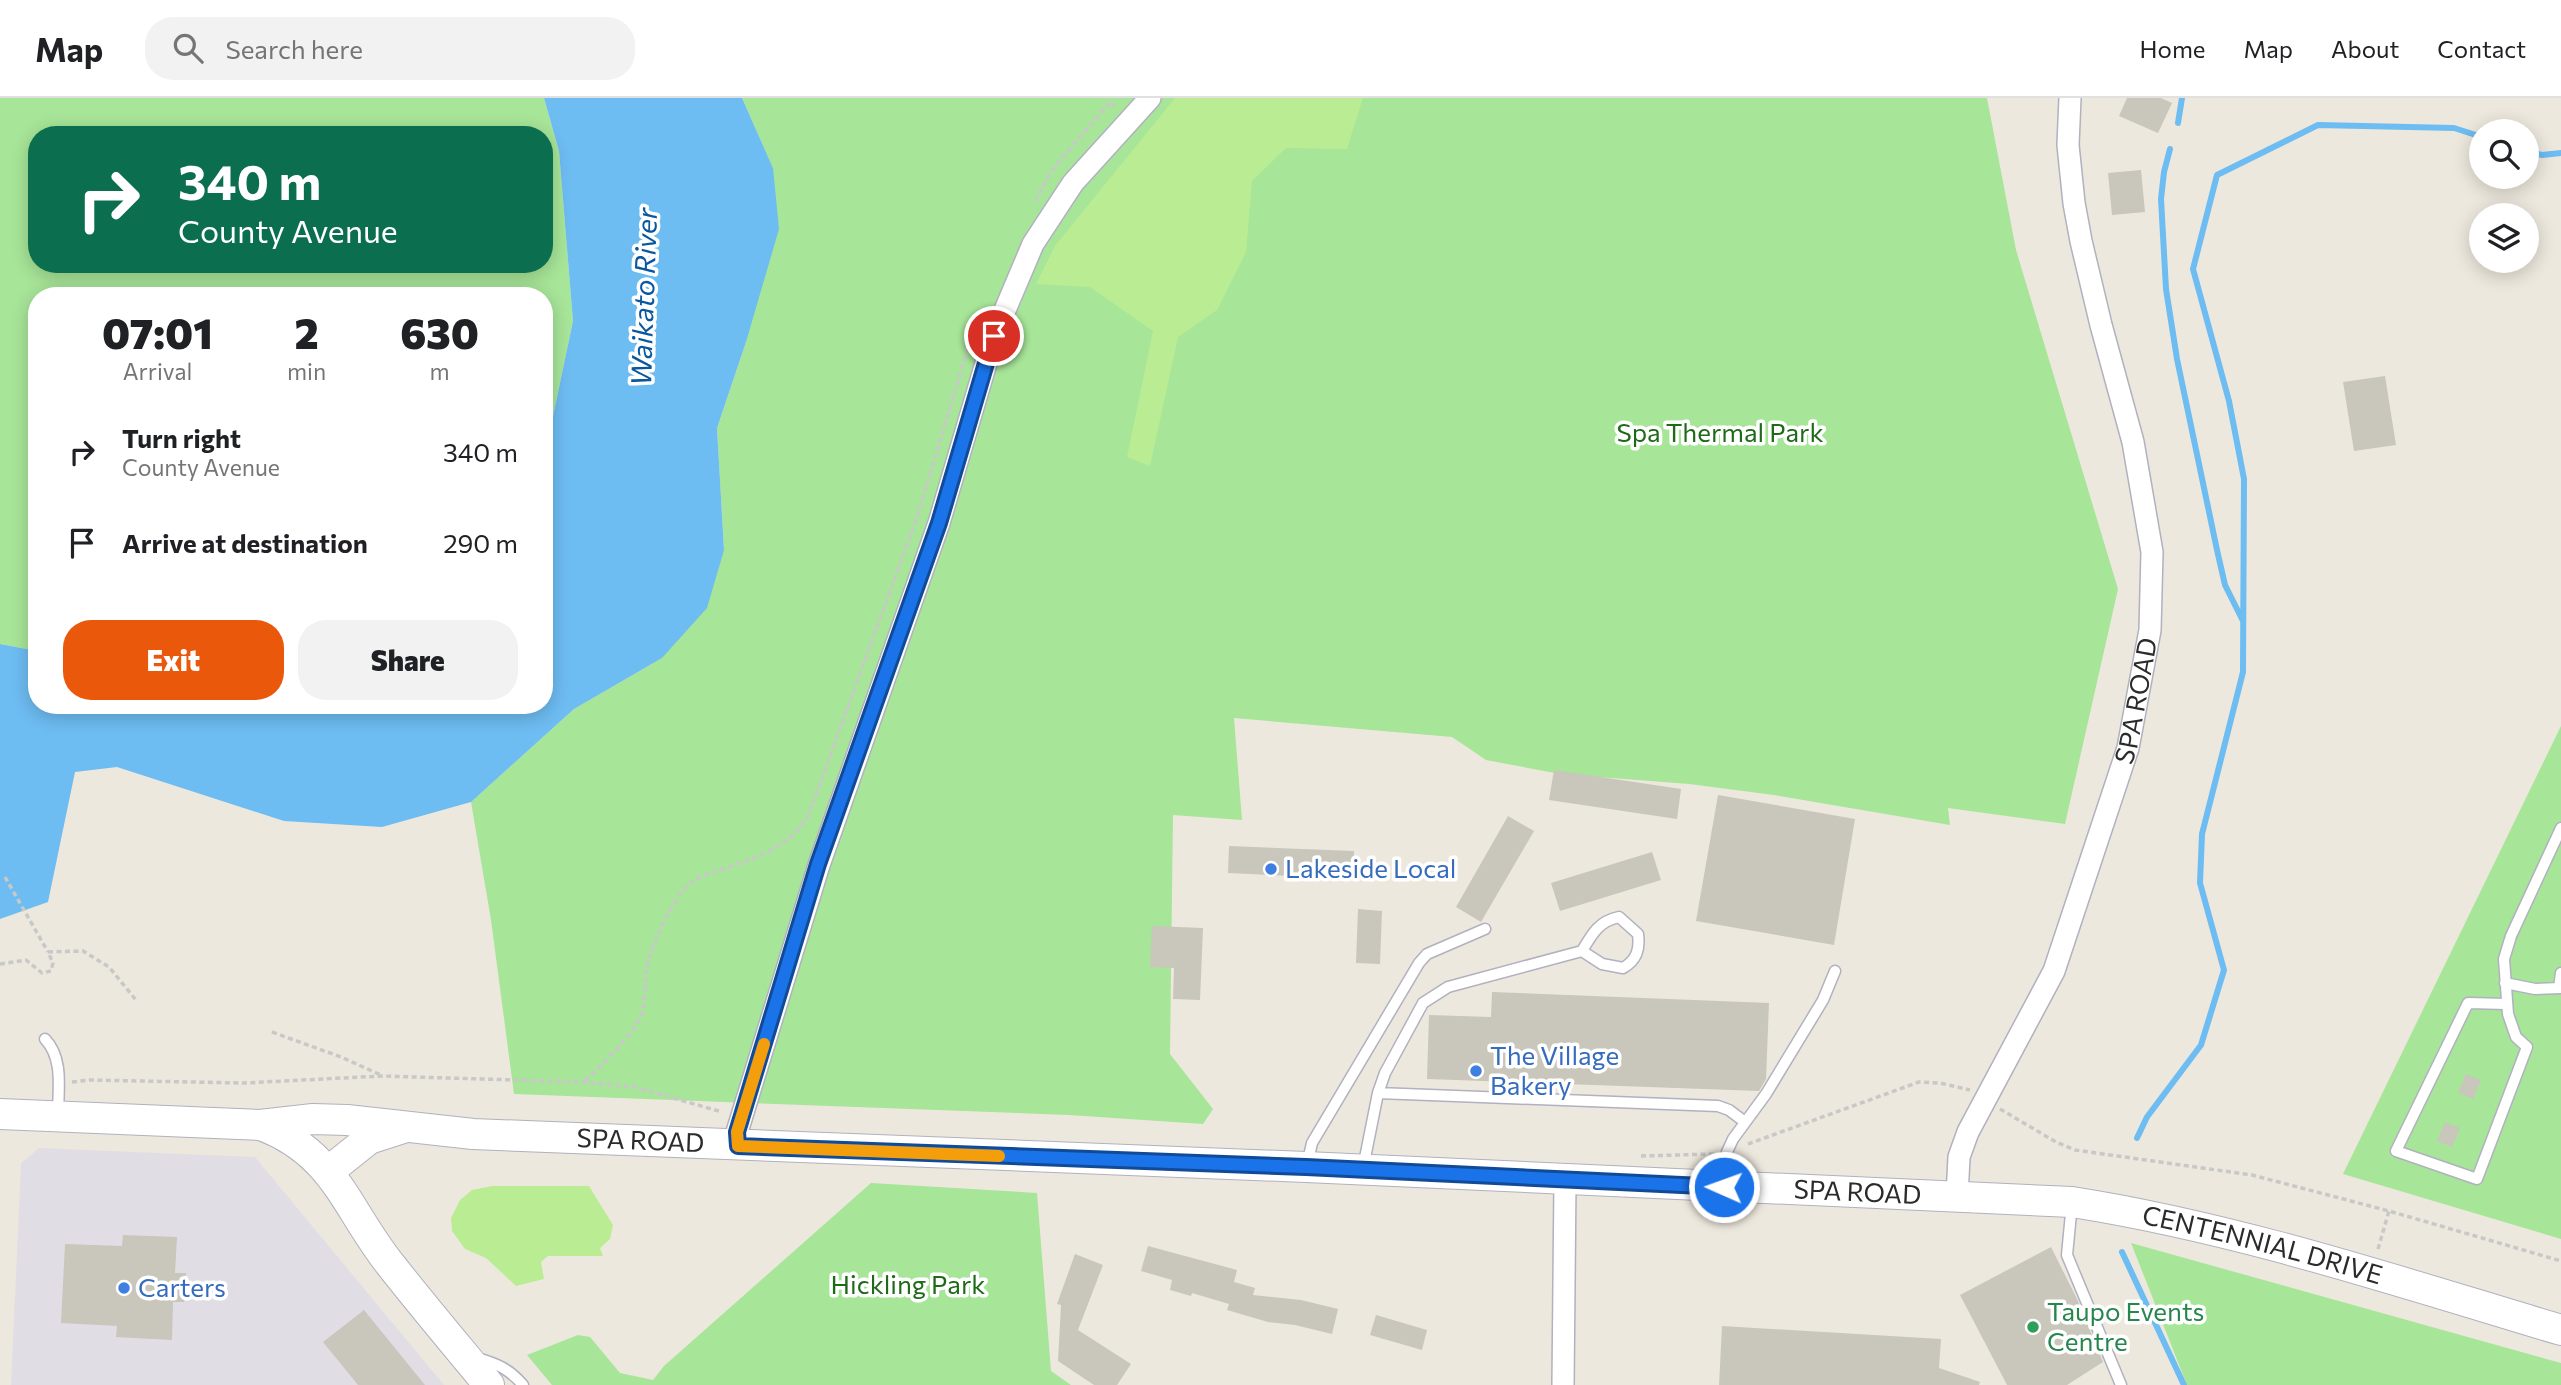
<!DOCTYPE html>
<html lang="en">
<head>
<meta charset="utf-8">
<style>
  body { margin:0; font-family:Commissioner,sans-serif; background:#f2f2f2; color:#202124; height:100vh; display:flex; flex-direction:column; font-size:26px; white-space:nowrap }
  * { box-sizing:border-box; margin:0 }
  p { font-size:23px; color:#757577 }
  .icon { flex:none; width:38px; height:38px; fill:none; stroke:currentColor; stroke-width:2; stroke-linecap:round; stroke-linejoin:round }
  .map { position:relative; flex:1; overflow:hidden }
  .panel { position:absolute; left:28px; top:189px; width:525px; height:427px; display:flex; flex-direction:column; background:#fff; border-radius:28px; box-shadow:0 4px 18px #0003 }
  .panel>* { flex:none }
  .top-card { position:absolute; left:28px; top:28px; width:525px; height:147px; border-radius:28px; box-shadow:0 4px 18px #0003; background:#0b6e4f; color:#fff; overflow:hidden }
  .buttons { position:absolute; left:2469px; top:21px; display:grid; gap:14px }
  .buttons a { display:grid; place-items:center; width:70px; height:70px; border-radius:50%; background:#fff; box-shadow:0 4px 18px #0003; font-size:35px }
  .pin { position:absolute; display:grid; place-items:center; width:60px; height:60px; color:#fff; margin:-30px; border:4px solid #fff; border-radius:50%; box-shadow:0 2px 7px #0007 }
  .me { position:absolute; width:77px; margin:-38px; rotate:272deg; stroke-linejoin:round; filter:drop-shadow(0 0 5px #0008) }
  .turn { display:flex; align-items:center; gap:24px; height:147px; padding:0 35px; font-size:32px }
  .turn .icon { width:91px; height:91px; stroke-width:2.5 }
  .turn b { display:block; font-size:49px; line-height:60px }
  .eta { display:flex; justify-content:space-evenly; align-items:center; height:119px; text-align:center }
  .eta b { font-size:42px; font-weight:800; line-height:49px }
  .cta { display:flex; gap:14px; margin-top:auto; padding:14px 35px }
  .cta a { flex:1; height:80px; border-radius:28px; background:#ea580c; color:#fff; font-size:28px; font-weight:800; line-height:80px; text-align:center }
  .cta a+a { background:#f2f2f2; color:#202124 }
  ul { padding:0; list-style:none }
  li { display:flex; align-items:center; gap:21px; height:91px; padding:0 35px }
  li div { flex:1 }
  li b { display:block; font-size:26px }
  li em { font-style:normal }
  header { display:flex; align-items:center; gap:42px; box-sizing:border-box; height:98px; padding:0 35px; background:#fff; border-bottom:2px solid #e0e0e0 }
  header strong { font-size:33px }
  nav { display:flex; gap:38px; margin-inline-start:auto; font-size:24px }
  .search { width:490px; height:63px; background:#f2f2f2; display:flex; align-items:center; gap:18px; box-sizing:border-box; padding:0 24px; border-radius:28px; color:#757577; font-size:26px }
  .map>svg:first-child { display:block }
</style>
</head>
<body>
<header>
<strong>Map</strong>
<div class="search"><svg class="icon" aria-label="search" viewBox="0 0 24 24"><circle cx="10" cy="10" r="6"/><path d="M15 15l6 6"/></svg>Search here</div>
<nav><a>Home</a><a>Map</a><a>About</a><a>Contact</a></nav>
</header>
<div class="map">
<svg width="2561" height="1287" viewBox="0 0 2561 1287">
  <rect width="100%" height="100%" fill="#ede8dd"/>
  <path fill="#e1dde5" d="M39,1050L255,1059L444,1287H11L21,1065Z"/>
  <path fill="#a7e598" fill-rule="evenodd" d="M0,0H544L559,53L573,223L552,323L544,339V198H37V553L0,546ZM37,37H544V166H37Z
    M742,0H1987L2016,152L2118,491L2065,726L1948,710L1950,727L1774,697L1689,686L1560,676L1486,662L1452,639L1234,620L1242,722L1173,717L1170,956L1213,1011L1203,1026L1069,1017L514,996L491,822L471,704L574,611L662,560L724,451L717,330L746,244L773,70Z
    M2561,628V1141L2343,1076Z
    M871,1085L1037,1095L1051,1273L1071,1287H552L527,1257L578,1237L590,1239L620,1275L653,1282L664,1268Z
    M2131,1145L2561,1265V1287H2187Z"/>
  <path fill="#baed93" d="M1175,0H1363L1347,51L1286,50L1252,83L1246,154L1217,212L1178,239L1150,368L1127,359L1153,233L1090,189L1036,186L1055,148Z
    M492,1088H589L613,1127L610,1141L600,1150L603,1158H548L541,1164L544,1181L516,1188L486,1160L465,1151L452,1133L451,1120L460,1102L472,1092Z"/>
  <path fill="#6dbcf2" d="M544,0H742L773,70L779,131L746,244L717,330L724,452L707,510L662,560L574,611L471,704L382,729L284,723L117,669L75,674L48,804L0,821V546L37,553V607H544V339L552,323L573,223L559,53Z"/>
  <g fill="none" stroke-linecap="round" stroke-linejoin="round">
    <path stroke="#6dbcf2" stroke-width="6" d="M2178,25L2182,0
      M2170,51L2164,74L2161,101L2166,191L2177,261L2217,452L2225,487L2243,523
      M2527,53L2542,57L2561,55
      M2137,1040L2147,1019L2201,947L2224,872L2200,785L2202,736L2243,574L2244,381L2229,303L2193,171L2217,77L2318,27L2454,30L2482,39
      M2122,1154L2184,1287"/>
  </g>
  <path fill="#c9c6bb" d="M2127,0H2161L2172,5L2158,35L2119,18Z
    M2141,72L2145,114L2112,117L2108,75Z
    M2385,278L2396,347L2354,353L2343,284Z
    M1554,672L1681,691L1677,721L1549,702Z
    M1718,697L1855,721L1834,847L1696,823Z
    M1508,718L1534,733L1481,824L1456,809Z
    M1229,748L1354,753L1353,781L1228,775Z
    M1652,754L1661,782L1560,813L1551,785Z
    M1358,811L1382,813L1380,866L1356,865Z
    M1152,828L1203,830L1200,902L1173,901L1174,870L1150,869Z
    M1492,894L1769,905L1766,981L1759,993L1427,981L1429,917L1491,919Z
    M2466,976L2481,982L2473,1001L2458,995Z
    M2445,1024L2460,1030L2452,1049L2437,1043Z
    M123,1137L177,1139L175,1175H186L184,1204H173L172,1242L116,1239L117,1228L61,1225L65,1146L122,1148Z
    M1148,1148L1237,1172L1234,1184L1255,1190L1253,1197L1301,1202L1338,1211L1332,1236L1295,1227L1268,1224L1227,1212L1229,1206L1192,1195L1191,1198L1170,1192L1172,1182L1141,1173Z
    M2051,1149L2078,1203L2103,1264L2067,1287H2007L1960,1197Z
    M1075,1156L1103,1167L1078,1232L1131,1266L1117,1287H1094L1058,1263L1061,1207L1057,1206Z
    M364,1212L425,1287H358L323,1244Z
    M1376,1217L1427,1232L1422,1252L1370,1237Z
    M1722,1228L1941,1241L1939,1270L1980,1284L1979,1287H1719Z"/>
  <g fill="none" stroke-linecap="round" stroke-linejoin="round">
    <defs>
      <path id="lane" d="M2505,885L2535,891L2561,890
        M2559,890L2561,875
        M2507,906L2468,905L2396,1053L2477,1081L2527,949L2516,939L2508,916L2504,861L2511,838L2561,730
        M45,941C64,961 58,991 58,1018
        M1378,995L1718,1008L1729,1012L1745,1024
        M1307,1067L1312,1045L1419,865L1427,856L1485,831
        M1363,1070L1378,995L1385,975L1423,905L1448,889L1582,853C1592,836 1599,823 1619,819L1638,836C1640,851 1637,862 1623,870L1602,866L1582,853
        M1724,1086L1727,1054L1733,1041L1766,996L1823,902L1835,873
        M2072,1105L2067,1157L2121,1287
        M477,1260C498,1266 509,1271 523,1287"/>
      <g id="street">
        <path d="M738,1048L737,1034L819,767L939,425L994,238L1033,146L1073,85L1150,0"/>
        <path id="s1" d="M1957,1099L1959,1059L1968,1034L2054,873L2128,650L2150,532L2152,454L2133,344L2101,227L2081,143L2074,105L2068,47L2070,0"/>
        <path d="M1563,1287L1565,1083"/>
      </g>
      <g id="secondary">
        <path id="s2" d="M0,1016L260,1027L313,1021L347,1022L473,1036L1306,1069L2072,1104C2238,1130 2400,1184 2561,1232"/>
        <path d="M261,1027C335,1055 345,1109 390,1166C422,1207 456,1247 489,1287"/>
        <path d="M329,1073L369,1041L403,1030"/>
      </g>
    </defs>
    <use href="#lane" stroke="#b1b1bf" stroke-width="13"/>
    <use href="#street" stroke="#b1b1bf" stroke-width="24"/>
    <use href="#secondary" stroke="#b1b1bf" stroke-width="32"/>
    <path stroke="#c8c8c8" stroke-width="3.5" stroke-dasharray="5 3.5" stroke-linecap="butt" d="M1035,103L1052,72L1110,4L1115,8
      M5,779L48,854
      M0,866L26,862L42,875L51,873L53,865L48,854L83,853L109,869L136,902
      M272,934L341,959L381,977
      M585,982C600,970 629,939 639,922C648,905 643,883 648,864C652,846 674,800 687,788C696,779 709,776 721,772C754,760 792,749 809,716L918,416L973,233
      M72,984L89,982L244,985L382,978L583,984L635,989L722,1014
      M2000,1011L2056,1044L2075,1052L2252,1077L2389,1113L2561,1163
      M1748,1046L1919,984L1940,985L1970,992
      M1641,1058L1714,1056
      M2378,1151L2389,1113"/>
    <use href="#lane" stroke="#fff" stroke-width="10"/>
    <use href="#street" stroke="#fff" stroke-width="21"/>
    <use href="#secondary" stroke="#fff" stroke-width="30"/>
  </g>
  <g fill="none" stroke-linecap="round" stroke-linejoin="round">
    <defs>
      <path id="route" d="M994,238L939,425L818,766L737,1034L738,1048L1306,1069L1724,1089"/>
    </defs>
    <use href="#route" stroke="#114b97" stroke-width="18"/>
    <use href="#route" stroke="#1a73e8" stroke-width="12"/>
    <path stroke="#f59e0b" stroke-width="12" d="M764,946L737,1034L738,1048L999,1058"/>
  </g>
  <g fill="#3f7fe0" stroke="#fff" stroke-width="2.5">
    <circle cx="1271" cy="771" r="7"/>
    <circle cx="1476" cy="973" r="7"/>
    <circle cx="124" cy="1190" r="7"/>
  </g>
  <circle fill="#2e9e5b" stroke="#fff" stroke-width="2.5" cx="2033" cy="1229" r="7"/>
  <g text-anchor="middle" stroke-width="7" stroke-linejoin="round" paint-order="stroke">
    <g font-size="26" fill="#1e6a18" stroke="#fff">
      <text x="1720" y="344">Spa Thermal Park</text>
      <text x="908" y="1196">Hickling Park</text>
    </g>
    <g font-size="26" fill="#2b2b2b" stroke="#fff">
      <text dy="9" stroke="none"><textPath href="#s1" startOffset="532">SPA ROAD</textPath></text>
      <text dy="9" stroke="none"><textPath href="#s2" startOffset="642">SPA ROAD</textPath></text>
      <text dy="9" stroke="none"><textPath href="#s2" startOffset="1860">SPA ROAD</textPath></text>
      <text dy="9" stroke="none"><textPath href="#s2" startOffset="2270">CENTENNIAL DRIVE</textPath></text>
    </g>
    <g font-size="26" fill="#366cbe" stroke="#fff" text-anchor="start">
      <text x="1285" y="780">Lakeside Local</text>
      <text x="1490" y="967">The Village<tspan x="1490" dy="30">Bakery</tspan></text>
      <text x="138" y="1199">Carters</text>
    </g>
    <g font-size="26" fill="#27864d" stroke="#fff" text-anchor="start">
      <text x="2047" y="1223">Taupo Events<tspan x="2047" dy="30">Centre</tspan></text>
    </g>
    <g font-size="28" font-style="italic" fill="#0a57a0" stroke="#fff">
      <text transform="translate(644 199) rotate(-88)" y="10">Waikato River</text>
    </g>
  </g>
</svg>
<div class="buttons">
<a><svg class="icon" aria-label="search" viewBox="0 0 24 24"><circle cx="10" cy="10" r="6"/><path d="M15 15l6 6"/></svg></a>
<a><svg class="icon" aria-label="layers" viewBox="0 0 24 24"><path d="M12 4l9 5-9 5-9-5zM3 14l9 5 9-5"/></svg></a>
</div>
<div class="pin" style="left:994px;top:238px;background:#d93025"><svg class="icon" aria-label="arrive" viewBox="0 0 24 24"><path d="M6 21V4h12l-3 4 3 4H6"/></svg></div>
<svg class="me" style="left:1724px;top:1089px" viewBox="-20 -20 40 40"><circle r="17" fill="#1a73e8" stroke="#fff" stroke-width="3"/><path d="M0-11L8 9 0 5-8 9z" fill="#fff"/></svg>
<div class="top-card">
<div class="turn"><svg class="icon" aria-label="right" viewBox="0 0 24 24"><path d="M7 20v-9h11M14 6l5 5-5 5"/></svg><div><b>340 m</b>County Avenue</div></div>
</div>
<section class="panel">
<div class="eta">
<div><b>07:01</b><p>Arrival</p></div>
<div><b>2</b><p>min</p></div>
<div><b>630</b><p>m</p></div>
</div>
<ul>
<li><svg class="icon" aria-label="right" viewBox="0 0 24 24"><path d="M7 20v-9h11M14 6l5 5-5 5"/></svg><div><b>Turn right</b><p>County Avenue</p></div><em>340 m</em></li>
<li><svg class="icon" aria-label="arrive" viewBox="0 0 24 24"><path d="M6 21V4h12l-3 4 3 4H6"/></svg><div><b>Arrive at destination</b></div><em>290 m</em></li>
</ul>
<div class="cta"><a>Exit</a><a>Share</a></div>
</section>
</div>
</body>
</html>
